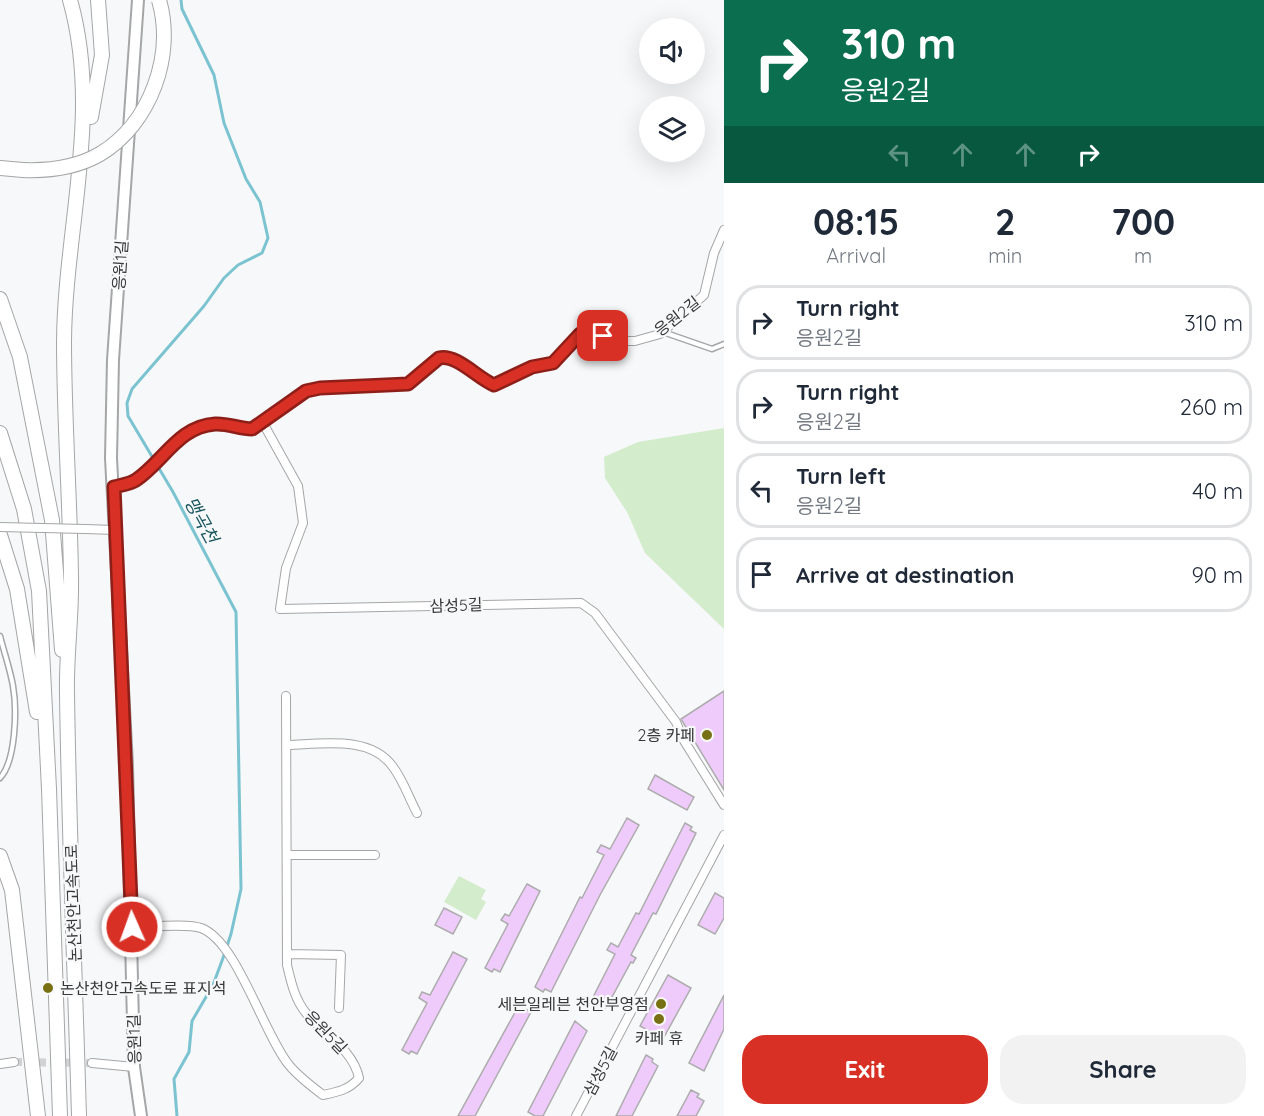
<!DOCTYPE html>
<html lang="en">
<head>
<meta charset="utf-8">
<style>
  body { margin:0; font-family:Quicksand,"Noto Sans KR",sans-serif; background:#f2f2f3; color:#1f2937; height:100vh; display:flex; flex-direction:column; font-size:22px; white-space:nowrap }
  * { box-sizing:border-box; margin:0 }
  p { font-size:20px; color:#747a83 }
  .icon { flex:none; width:33px; height:33px; fill:none; stroke:currentColor; stroke-width:2; stroke-linecap:round; stroke-linejoin:round }
  .map { position:relative; flex:1; overflow:hidden }
  .drawer { display:flex; flex-direction:column; background:#fff; width:540px }
  .drawer>* { flex:none }
  .guide { background:#0b6e4f; color:#fff; overflow:hidden }
  .controls { position:absolute; left:639px; top:18px; display:grid; gap:12px }
  .controls a { display:grid; place-items:center; width:66px; height:66px; border-radius:50%; background:#fff; box-shadow:0 6px 24px #0002; font-size:30px }
  .pin { position:absolute; display:grid; place-items:center; width:51px; height:51px; color:#fff; margin:-26px; border-radius:12px; box-shadow:0 3px 9px #0006 }
  .me { position:absolute; width:66px; margin:-33px; rotate:358deg; stroke-linejoin:round; filter:drop-shadow(0 0 4px #0008) }
  .turn { display:flex; align-items:center; gap:21px; height:126px; padding:0 18px; font-size:27px }
  .turn .icon { width:78px; height:78px; stroke-width:2.5 }
  .turn b { display:block; font-size:42px; line-height:51px }
  .lanes { display:flex; align-items:center; height:57px; padding:0 18px; background:#0003; justify-content:center; gap:30px; direction:ltr }
  .lanes .off { opacity:.35 }
  .eta { display:flex; justify-content:space-evenly; align-items:center; height:102px; text-align:center }
  .eta b { font-size:36px; font-weight:700; line-height:42px }
  .primary-button { display:flex; gap:12px; margin-top:auto; padding:12px 18px }
  .primary-button a { flex:1; height:69px; border-radius:24px; background:#d93025; color:#fff; font-size:24px; font-weight:700; line-height:69px; text-align:center }
  .primary-button a+a { background:#f2f2f3; color:#1f2937 }
  ul { padding:0; list-style:none }
  li { display:flex; align-items:center; gap:18px; height:75px; margin:0 12px 9px; padding:0 6px; border:3px solid #e0e1e3; border-radius:24px }
  li div { flex:1 }
  li b { display:block; font-size:22px }
  li em { font-style:normal }
  main { display:flex; flex:1; min-height:0 }
  .map>svg:first-child { display:block }
</style>
</head>
<body>
<main>
<div class="map">
<svg width="724" height="1116" viewBox="0 0 724 1116">
  <rect width="100%" height="100%" fill="#f7f8f9"/>
  <path fill="#d3eccc" d="M724,428V629L645,553L627,512L605,478L604,457L638,442Z
    M459,876L486,890L481,899L486,902L476,920L444,902Z"/>
  <g fill="none" stroke-linecap="round" stroke-linejoin="round">
    <path stroke="#7bc3d1" stroke-width="3" d="M177,1116L174,1079L189,1052L192,1021L213,985L223,958L231,934L241,889L236,612L173,492L128,416L127,403L132,389L204,306L224,278L238,265L262,253L268,238L260,202L246,179L224,123L214,75L182,9L181,0"/>
  </g>
  <path fill="#efcbfb" stroke="#adacad" stroke-width="1.5" d="M724,691V790L681,719Z
    M655,775L694,797L687,810L648,789Z
    M627,818L639,825L600,895L551,992L545,989L543,992L535,987L580,897L582,898L604,855L597,852L601,845L610,849Z
    M685,823L692,827L690,830L696,833L656,914L653,913L631,955L636,958L633,963L631,962L606,1008L590,1003L615,954L607,950L611,943L618,947L636,913L639,914Z
    M527,884L540,891L500,972L494,969L492,972L485,968L508,924L501,920L505,914L509,916Z
    M715,893L724,898V918L715,934L698,925Z
    M444,908L462,917L453,934L435,925Z
    M453,952L467,959L417,1054L411,1051L409,1054L402,1050L427,1003L419,998L422,992L430,995Z
    M668,975L691,988L663,1039L640,1026Z
    M724,995V1029L704,1071L689,1063Z
    M519,1005L531,1012L475,1116H458Z
    M575,1021L587,1031L543,1116H535L528,1112Z
    M646,1055L653,1059L652,1062L658,1066L632,1116H616Z
    M691,1090L699,1094L697,1097L704,1101L696,1116H677Z"/>
  <g fill="none" stroke-linecap="round" stroke-linejoin="round">
    <path stroke="#d1d2d3" stroke-width="8" stroke-dasharray="8 4" stroke-linecap="butt" d="M14,1062L92,1063"/>
    <defs>
      <path id="lane" d="M663,332L712,349L724,344
        M0,636C4,652 10,669 13,686C17,709 16,761 0,778"/>
      <path id="street" d="M263,423L298,486L303,523L286,568L280,609L581,603L595,613L676,722L683,739L724,805
        M114,487C121,485 130,484 136,480C163,462 179,426 215,424C228,423 239,429 252,429L306,391L320,388L408,384L439,358C457,353 477,378 494,385L532,367L553,363L581,334L590,332L622,341H635L660,334L704,295L714,253L724,230
        M85,529L115,530
        M288,745C321,744 371,735 393,767C403,780 409,798 417,813
        M289,855H375
        M132,927C148,927 188,923 201,928C237,941 263,1033 289,1065C298,1076 311,1086 323,1095C337,1092 349,1090 359,1078C353,1049 324,1035 306,1013C295,1000 291,982 287,965L286,696
        M288,954L341,955L339,1008
        M92,1063L134,1067
        M0,1064L14,1062
        M576,1116L724,835"/>
      <path id="secondary" d="M138,0L113,360L111,458L127,765L134,1067L141,1116"/>
      <path id="highway" d="M70,0C102,113 65,227 64,341C64,419 70,498 71,577C72,616 66,655 67,694C69,835 75,976 79,1116
        M91,117L102,55L98,0
        M0,168L23,170
        M0,299L20,357L52,520L62,650
        M0,433L24,509L39,591L49,789L60,1116
        M0,535L17,589L37,712
        M0,856L12,890L38,1116"/>
    </defs>
    <use href="#lane" stroke="#a4a6a7" stroke-width="7"/>
    <use href="#street" stroke="#a4a6a7" stroke-width="10"/>
    <use href="#secondary" stroke="#a4a6a7" stroke-width="14"/>
    <use href="#highway" stroke="#a4a6a7" stroke-width="16"/>
    <use href="#lane" stroke="#fff" stroke-width="4"/>
    <use href="#street" stroke="#fff" stroke-width="8"/>
    <use href="#secondary" stroke="#fff" stroke-width="10"/>
    <use href="#highway" stroke="#fff" stroke-width="14"/>
    <defs>
      <path id="street-bridge" d="M0,527L85,529"/>
      <path id="highway-bridge" d="M23,170C49,171 76,168 100,154C150,124 175,56 159,0"/>
    </defs>
    <use href="#street-bridge" stroke="#a4a6a7" stroke-width="10" stroke-linecap="butt"/>
    <use href="#highway-bridge" stroke="#a4a6a7" stroke-width="16" stroke-linecap="butt"/>
    <use href="#street-bridge" stroke="#fff" stroke-width="8"/>
    <use href="#highway-bridge" stroke="#fff" stroke-width="14"/>
  </g>
  <g fill="none" stroke-linecap="round" stroke-linejoin="round">
    <defs>
      <path id="route" d="M132,927L114,487C121,485 130,484 136,480C163,462 179,426 215,424C228,423 239,429 252,429L306,391L320,388L408,384L439,358C457,354 477,378 494,385L532,367L553,363L580,334L590,332L603,336"/>
    </defs>
    <use href="#route" stroke="#8d1f18" stroke-width="15"/>
    <use href="#route" stroke="#d93025" stroke-width="10"/>
  </g>
  <g fill="#787113" stroke="#f7f8f9" stroke-width="2">
    <circle cx="707" cy="735" r="6"/>
    <circle cx="48" cy="988" r="6"/>
    <circle cx="661" cy="1004" r="6"/>
    <circle cx="659" cy="1019" r="6"/>
  </g>
  <g text-anchor="middle" stroke-width="4.5" stroke-linejoin="round" paint-order="stroke">
    <g font-size="16" fill="#383839" stroke="#f7f8f9">
      <text transform="translate(120 265) rotate(-86)" y="6">응원1길</text>
      <text transform="translate(677 316) rotate(-38)" y="6">응원2길</text>
      <text transform="translate(456 605) rotate(-2)" y="6">삼성5길</text>
      <text transform="translate(73 903) rotate(-92)" y="6">논산천안고속도로</text>
      <text transform="translate(326 1032) rotate(46)" y="6">응원5길</text>
      <text transform="translate(134 1039) rotate(-91)" y="6">응원1길</text>
      <text transform="translate(600 1071) rotate(-62)" y="6">삼성5길</text>
    </g>
    <g font-size="16" fill="#383839" stroke="#f7f8f9" text-anchor="end">
      <text x="695" y="741">2층 카페</text>
      <text x="60" y="994" text-anchor="start">논산천안고속도로 표지석</text>
      <text x="649" y="1010">세븐일레븐 천안부영점</text>
      <text x="659" y="1044" text-anchor="middle">카페 휴</text>
    </g>
    <g font-size="18" font-style="italic" fill="#18555f" stroke="#f7f8f9">
      <text transform="translate(201 520) rotate(61)" y="6">맹곡천</text>
    </g>
  </g>
</svg>
<div class="controls">
<a><svg class="icon" aria-label="sound" viewBox="0 0 24 24"><path d="M4 9h4l5-4v14l-5-4H4zM17 9q2 3 0 6"/></svg></a>
<a><svg class="icon" aria-label="layers" viewBox="0 0 24 24"><path d="M12 4l9 5-9 5-9-5zM3 14l9 5 9-5"/></svg></a>
</div>
<div class="pin" style="left:603px;top:336px;background:#d93025"><svg class="icon" aria-label="arrive" viewBox="0 0 24 24"><path d="M6 21V4h12l-3 4 3 4H6"/></svg></div>
<svg class="me" style="left:132px;top:927px" viewBox="-20 -20 40 40"><circle r="17" fill="#d93025" stroke="#fff" stroke-width="3"/><path d="M0-11L8 9 0 5-8 9z" fill="#fff"/></svg>
</div>
<section class="drawer">
<div class="guide">
<div class="turn"><svg class="icon" aria-label="right" viewBox="0 0 24 24"><path d="M7 20v-9h11M14 6l5 5-5 5"/></svg><div><b>310 m</b>응원2길</div></div>
<div class="lanes"><svg class="icon off" aria-label="left" viewBox="0 0 24 24"><path d="M17 20v-9H6M10 6l-5 5 5 5"/></svg><svg class="icon off" aria-label="ahead" viewBox="0 0 24 24"><path d="M12 20V5M6 11l6-6 6 6"/></svg><svg class="icon off" aria-label="ahead" viewBox="0 0 24 24"><path d="M12 20V5M6 11l6-6 6 6"/></svg><svg class="icon" aria-label="right" viewBox="0 0 24 24"><path d="M7 20v-9h11M14 6l5 5-5 5"/></svg></div>
</div>
<div class="eta">
<div><b>08:15</b><p>Arrival</p></div>
<div><b>2</b><p>min</p></div>
<div><b>700</b><p>m</p></div>
</div>
<ul>
<li><svg class="icon" aria-label="right" viewBox="0 0 24 24"><path d="M7 20v-9h11M14 6l5 5-5 5"/></svg><div><b>Turn right</b><p>응원2길</p></div><em>310 m</em></li>
<li><svg class="icon" aria-label="right" viewBox="0 0 24 24"><path d="M7 20v-9h11M14 6l5 5-5 5"/></svg><div><b>Turn right</b><p>응원2길</p></div><em>260 m</em></li>
<li><svg class="icon" aria-label="left" viewBox="0 0 24 24"><path d="M17 20v-9H6M10 6l-5 5 5 5"/></svg><div><b>Turn left</b><p>응원2길</p></div><em>40 m</em></li>
<li><svg class="icon" aria-label="arrive" viewBox="0 0 24 24"><path d="M6 21V4h12l-3 4 3 4H6"/></svg><div><b>Arrive at destination</b></div><em>90 m</em></li>
</ul>
<div class="primary-button"><a>Exit</a><a>Share</a></div>
</section>
</main>
</body>
</html>
